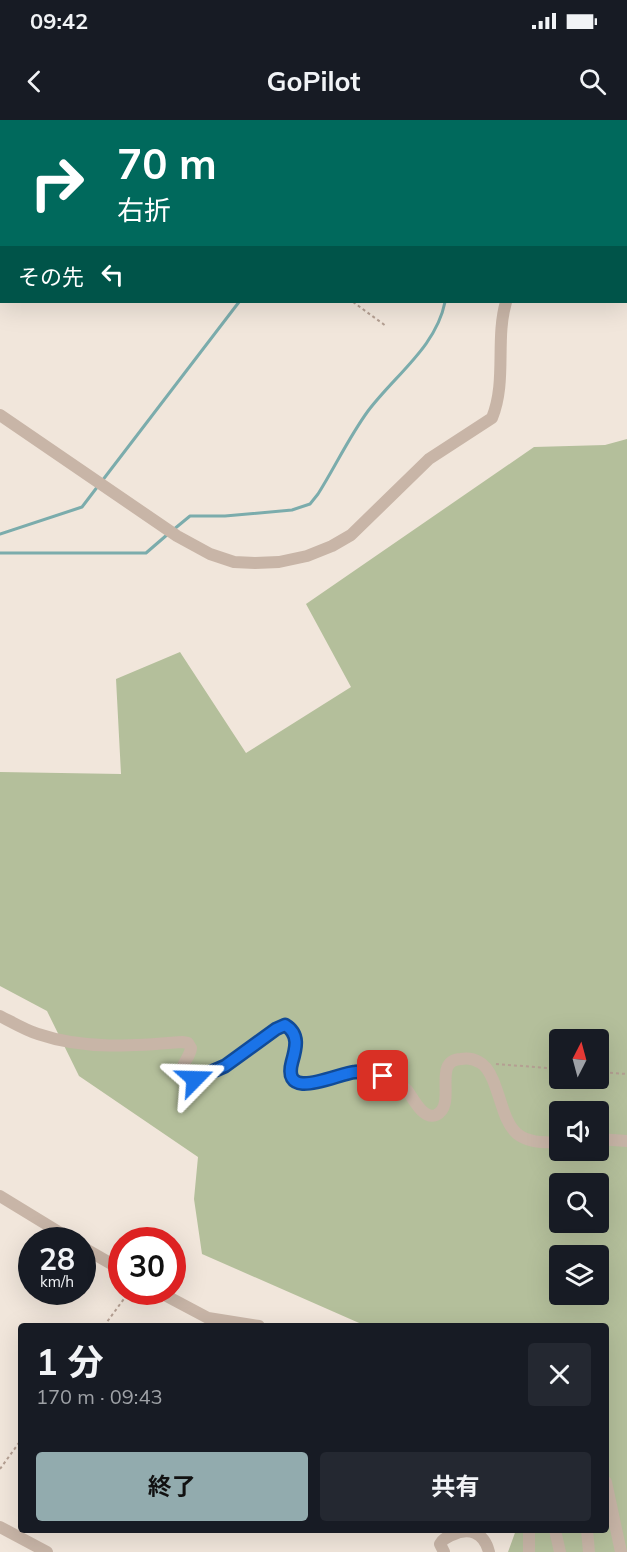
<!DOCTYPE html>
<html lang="ja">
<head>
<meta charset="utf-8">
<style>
  body { margin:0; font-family:Mulish,"Noto Sans JP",sans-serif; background:#242831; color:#f1f3f6; height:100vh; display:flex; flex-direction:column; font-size:22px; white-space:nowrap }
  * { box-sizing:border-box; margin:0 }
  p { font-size:20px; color:#9ea1a6 }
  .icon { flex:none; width:33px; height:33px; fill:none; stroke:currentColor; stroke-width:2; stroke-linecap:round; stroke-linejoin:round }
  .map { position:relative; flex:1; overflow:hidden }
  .drawer { position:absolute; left:18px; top:1203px; width:591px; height:210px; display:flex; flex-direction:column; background:#171b24; border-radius:6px; box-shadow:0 6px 24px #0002 }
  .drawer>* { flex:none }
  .banner { position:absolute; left:0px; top:0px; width:627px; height:183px; box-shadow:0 6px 24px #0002; background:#00695c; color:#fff; overflow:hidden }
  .needle { width:39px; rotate:6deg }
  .fabs { position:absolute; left:549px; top:909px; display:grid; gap:12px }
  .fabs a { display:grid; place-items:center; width:60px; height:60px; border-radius:6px; background:#171b24; box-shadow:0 6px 24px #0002; font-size:30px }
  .speed { position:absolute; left:18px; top:1107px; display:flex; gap:12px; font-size:30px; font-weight:700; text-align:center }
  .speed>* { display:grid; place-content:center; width:78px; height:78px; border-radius:50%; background:#171b24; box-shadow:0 6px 24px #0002; line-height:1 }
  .speed small { font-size:15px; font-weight:400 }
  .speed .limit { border:9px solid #d22; background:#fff; color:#111 }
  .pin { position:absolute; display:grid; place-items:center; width:51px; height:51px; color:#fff; margin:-26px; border-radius:12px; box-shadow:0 3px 9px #0006 }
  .me { position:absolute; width:66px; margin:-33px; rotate:68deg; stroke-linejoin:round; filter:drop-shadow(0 0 4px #0008) }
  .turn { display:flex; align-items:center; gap:21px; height:126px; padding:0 18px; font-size:27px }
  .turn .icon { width:78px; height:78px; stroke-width:2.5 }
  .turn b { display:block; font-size:42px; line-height:51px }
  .then { display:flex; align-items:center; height:57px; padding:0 18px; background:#0003; gap:12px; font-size:22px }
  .round { display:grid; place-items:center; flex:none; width:63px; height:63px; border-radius:6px; background:#242831 }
  .summary { display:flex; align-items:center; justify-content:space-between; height:102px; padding:0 18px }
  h1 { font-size:36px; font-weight:700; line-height:45px }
  .action { display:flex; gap:12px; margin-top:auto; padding:12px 18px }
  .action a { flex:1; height:69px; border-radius:6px; background:#92abae; color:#111; font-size:24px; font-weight:700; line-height:69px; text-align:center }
  .action a+a { background:#242831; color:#f1f3f6 }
  .status { display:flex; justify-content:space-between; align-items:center; height:42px; padding:0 30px; background:#171b24; direction:ltr }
  .status svg { height:16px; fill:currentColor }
  header { display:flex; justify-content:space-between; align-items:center; height:78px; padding:0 18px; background:#171b24; font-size:27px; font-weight:700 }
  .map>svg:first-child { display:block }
</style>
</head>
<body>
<div class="status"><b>09:42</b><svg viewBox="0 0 49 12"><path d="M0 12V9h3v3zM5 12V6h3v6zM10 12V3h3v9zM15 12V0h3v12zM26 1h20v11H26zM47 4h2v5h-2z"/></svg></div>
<header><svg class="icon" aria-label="back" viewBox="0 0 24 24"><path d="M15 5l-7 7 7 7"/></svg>GoPilot<svg class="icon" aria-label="search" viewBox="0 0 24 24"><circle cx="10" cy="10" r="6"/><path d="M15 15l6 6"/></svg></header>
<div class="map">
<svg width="627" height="1432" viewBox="0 0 627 1432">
  <rect width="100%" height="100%" fill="#f1e6db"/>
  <path fill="#b4bf9b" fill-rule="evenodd" d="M627,319V1432H508L516,1410H606V1206H366L202,1134L194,1079L198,1037L79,956L47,891L0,866V652L121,654L116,559L180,532L246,633L351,567L306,484L534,327L605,325ZM560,920H598V958H560ZM560,992H598V1030H560ZM560,1064H598V1102H560ZM560,1136H598V1174H560Z"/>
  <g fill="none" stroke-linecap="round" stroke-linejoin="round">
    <path stroke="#7bacac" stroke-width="3" d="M376,2L377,0
      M102,361L239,182
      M173,410L190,396H225L292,390L310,384L318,374C335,347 349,317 368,291C395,255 436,227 445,182
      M0,414L82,387L98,366
      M0,433H146L168,414"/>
    <path stroke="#7bacac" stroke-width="20" d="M527,2L529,0"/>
    <path stroke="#b49f92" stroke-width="2" stroke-dasharray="3 3" stroke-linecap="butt" d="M109,0L111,2
      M623,0V2
      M626,5L627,7
      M353,182L386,206
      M496,944L560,949
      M598,952L627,954
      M104,1206L129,1172
      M0,1349L21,1320"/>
    <path stroke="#c8b5a7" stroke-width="12" d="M626,70H627
      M0,295L177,416L210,434L234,442L255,443L279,442L307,436L332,426L351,415L429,339L492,298C507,261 495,220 506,182
      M0,896C12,902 25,910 38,914C85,930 134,926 182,922L188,923L191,928C190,937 182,943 181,953L185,958C216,961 252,927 276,909L285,905C311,921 277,952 295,961C312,970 335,955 352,952C362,950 374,952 384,956C392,959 400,964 407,970C413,978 423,1000 436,995C458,985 431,940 461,939C467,938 474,939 479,942C486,945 490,953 493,960C509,1000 504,1026 560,1022
      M598,1019L627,1021
      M0,1076L72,1120
      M82,1127L122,1150
      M159,1172L208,1198L259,1206
      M606,1362L621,1432
      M0,1407L47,1432
      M555,1410L560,1432
      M587,1410L589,1432
      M444,1432L440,1424C443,1419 446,1418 452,1415C469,1407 484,1412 489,1432
      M529,1432V1410"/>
  </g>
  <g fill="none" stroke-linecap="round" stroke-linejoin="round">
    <defs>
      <path id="route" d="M195,959L225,946L276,909L285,905C300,914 296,928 292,942C281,983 338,953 355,952C365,951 374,953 383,956"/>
    </defs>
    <use href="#route" stroke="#114b97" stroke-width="15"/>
    <use href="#route" stroke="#1a73e8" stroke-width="10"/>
  </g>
</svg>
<div class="fabs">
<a><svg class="needle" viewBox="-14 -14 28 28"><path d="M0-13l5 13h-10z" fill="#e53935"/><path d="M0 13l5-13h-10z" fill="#9ea1a6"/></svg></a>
<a><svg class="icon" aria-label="sound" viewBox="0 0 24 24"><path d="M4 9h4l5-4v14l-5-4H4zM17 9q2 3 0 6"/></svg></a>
<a><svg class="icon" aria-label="search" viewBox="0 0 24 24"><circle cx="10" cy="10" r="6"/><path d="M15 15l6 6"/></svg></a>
<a><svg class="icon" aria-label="layers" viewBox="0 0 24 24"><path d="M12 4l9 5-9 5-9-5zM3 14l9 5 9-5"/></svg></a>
</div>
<div class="speed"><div>28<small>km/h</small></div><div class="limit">30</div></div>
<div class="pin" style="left:383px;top:956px;background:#d93025"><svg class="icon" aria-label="arrive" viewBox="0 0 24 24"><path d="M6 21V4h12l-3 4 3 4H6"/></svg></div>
<svg class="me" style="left:195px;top:959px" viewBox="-20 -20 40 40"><path d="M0-17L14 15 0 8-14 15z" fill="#1a73e8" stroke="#fff" stroke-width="4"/></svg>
<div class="banner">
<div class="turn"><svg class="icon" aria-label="right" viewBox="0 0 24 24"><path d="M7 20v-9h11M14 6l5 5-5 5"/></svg><div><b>70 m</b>右折</div></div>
<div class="then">その先<svg class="icon" aria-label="left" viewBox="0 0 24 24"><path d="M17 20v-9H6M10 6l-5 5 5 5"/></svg></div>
</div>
<section class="drawer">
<div class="summary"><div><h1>1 分</h1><p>170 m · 09:43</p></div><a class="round"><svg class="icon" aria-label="close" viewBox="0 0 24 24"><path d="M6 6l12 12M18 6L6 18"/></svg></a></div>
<div class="action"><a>終了</a><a>共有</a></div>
</section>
</div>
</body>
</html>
